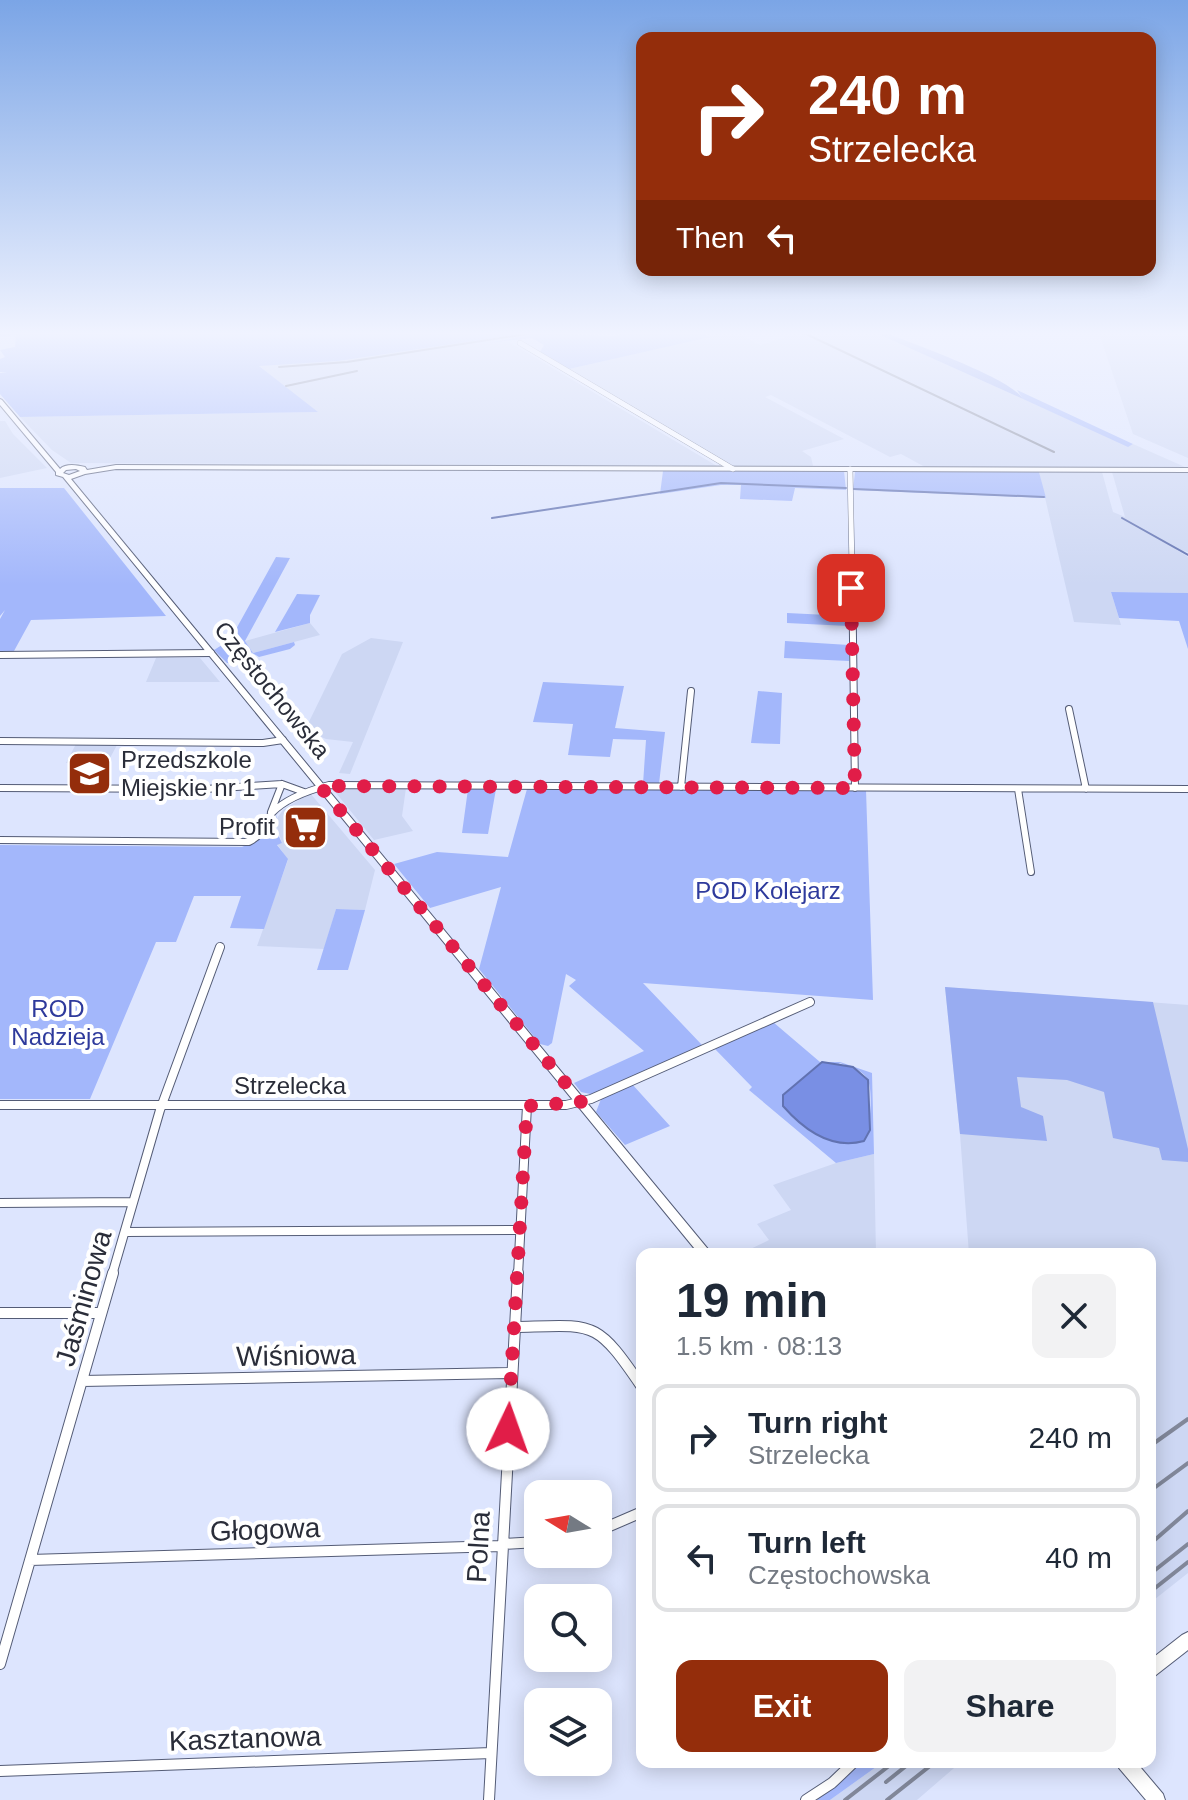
<!DOCTYPE html>
<html lang="en">
<head>
<meta charset="utf-8">
<style>
  body { margin:0; font-family:Helvetica,sans-serif; background:#f2f2f3; color:#1f2937; height:100vh; display:flex; flex-direction:column; font-size:30px; white-space:nowrap }
  * { box-sizing:border-box; margin:0 }
  p { font-size:26px; color:#747a83 }
  .icon { flex:none; width:44px; height:44px; fill:none; stroke:currentColor; stroke-width:2; stroke-linecap:round; stroke-linejoin:round }
  .map { position:relative; flex:1; overflow:hidden }
  .side { position:absolute; left:636px; top:1248px; width:520px; height:520px; display:flex; flex-direction:column; background:#fff; border-radius:16px; box-shadow:0 4px 20px #0003 }
  .side>* { flex:none }
  .hud { position:absolute; left:636px; top:32px; width:520px; height:244px; border-radius:16px; box-shadow:0 4px 20px #0003; background:#942d0b; color:#fff; overflow:hidden }
  .needle { width:52px; rotate:281deg }
  .controls { position:absolute; left:524px; top:1480px; display:grid; gap:16px }
  .controls a { display:grid; place-items:center; width:88px; height:88px; border-radius:16px; background:#fff; box-shadow:0 4px 20px #0003; font-size:40px }
  .pin { position:absolute; display:grid; place-items:center; width:68px; height:68px; color:#fff; margin:-34px; border-radius:16px; box-shadow:0 4px 12px #0006 }
  .me { position:absolute; width:88px; margin:-44px; rotate:3deg; stroke-linejoin:round; filter:drop-shadow(0 0 6px #0008) }
  .turn { display:flex; align-items:center; gap:28px; height:168px; padding:0 40px; font-size:36px }
  .turn .icon { width:104px; height:104px; stroke-width:2.5 }
  .turn b { display:block; font-size:56px; line-height:68px }
  .then { display:flex; align-items:center; height:76px; padding:0 40px; background:#0003; gap:16px; font-size:30px }
  .round { display:grid; place-items:center; flex:none; width:84px; height:84px; border-radius:16px; background:#f2f2f3 }
  .summary { display:flex; align-items:center; justify-content:space-between; height:136px; padding:0 40px }
  h1 { font-size:48px; font-weight:800; line-height:60px }
  .primary-button { display:flex; gap:16px; margin-top:auto; padding:16px 40px }
  .primary-button a { flex:1; height:92px; border-radius:16px; background:#942d0b; color:#fff; font-size:32px; font-weight:800; line-height:92px; text-align:center }
  .primary-button a+a { background:#f2f2f3; color:#1f2937 }
  ul { padding:0; list-style:none }
  li { display:flex; align-items:center; gap:24px; height:108px; margin:0 16px 12px; padding:0 24px; border:4px solid #e0e1e3; border-radius:16px }
  li div { flex:1 }
  li b { display:block; font-size:30px }
  li em { font-style:normal }
  .map>svg:first-child { display:block }
</style>
</head>
<body>
<div class="map">
<svg width="1188" height="1800" viewBox="0 0 1188 1800">
  <rect width="100%" height="100%" fill="#dde5fe"/>
  <path fill="#cdd7f3" d="M527,333H540L498,342L507,341L717,466L71,463L52,450L20,417L316,412L258,365L338,361Z
    M702,333H737L760,345L799,333H876L1128,446L1133,444L1185,467H925L901,454L890,457L771,395L765,397L844,439L802,451L811,457L813,466H732L569,369L708,337Z
    M1099,333H1188V458L1133,434Z
    M0,421H5L13,434L47,468L0,478Z
    M1188,471V552L1175,549L1188,557V593L1111,592L1121,625L1074,622L1039,472H1102L1113,512L1125,517L1112,472Z
    M310,623L320,635L253,653L245,641Z
    M371,638L403,642L350,774L339,773L353,742L326,739L305,730L342,654Z
    M156,658H200L220,682H146Z
    M76,744L117,745L95,786H73L85,764L66,763Z
    M332,788H406L402,816L413,831L374,840Z
    M310,793L375,870L365,910L336,909L324,949L257,946L288,860L277,844L282,843L275,821L283,810Z
    M945,987L1188,1005V1573L1150,1603V1254H969L960,1134Z
    M874,1154L876,1254H740L769,1240L757,1224L791,1210L773,1185L836,1163Z
    M883,1762H961L917,1800H830Z"/>
  <path fill="#a3b7fb" fill-rule="evenodd" d="M0,333H527L338,361L259,366L318,412L20,417L0,394V373L7,372H0V359L5,357L0,350L15,347L16,335L0,337Z
    M540,333L613,336L626,333H702L710,337L569,369L540,352L544,345L532,338L489,343Z
    M1017,390L1133,444L1128,447L1023,399Z
    M663,471H844L846,490L795,488L792,501L740,499L741,485H721L660,494Z
    M855,472H1039L1046,498L853,490Z
    M0,488H64L166,616L31,620L14,651H0V619L5,610L0,616Z
    M276,557L290,558L245,641L253,653L294,642L295,645L290,649L259,657L246,649L241,650L249,659L237,664L227,663L214,650L230,640Z
    M1111,592L1188,593V649L1179,621L1119,618Z
    M297,594L320,595L310,615V623L275,632Z
    M787,613L848,616V626L787,623Z
    M785,641L849,645V661L784,658Z
    M543,682L624,686L615,728L665,732L659,784H643L646,740L613,739L610,757L568,755L573,724L533,722Z
    M758,691L782,693L780,744L751,743Z
    M468,789H496L488,834L462,833Z
    M527,789L866,790L873,1000L643,983L702,1045L595,1095L581,1092L574,1083L644,1051L569,986L576,980L566,974L552,1043L548,1046L540,1044L479,969L501,887L430,908L394,864L437,852L508,857Z
    M277,815L274,826L282,843L277,845L288,859L264,929L230,928L241,896H194L176,942H156L90,1099H0V845L242,847L265,836Z
    M336,909L365,910L348,970H317Z
    M773,1022L820,1062H840L872,1073L874,1154L836,1163L749,1090L752,1087L714,1048ZM840,1063C850,1067 861,1069 867,1078C874,1090 870,1129 864,1141C832,1150 803,1129 783,1106Z
    M632,1084L670,1126L625,1145L596,1112L601,1099Z
    M863,1762H883L830,1800H817Z"/>
  <path fill="#98acf1" d="M876,333H887C915,345 1011,378 1023,399Z
    M945,987L1153,1002L1188,1149V1162L1162,1160L1159,1148L1113,1138L1104,1092L1067,1080L1017,1077L1021,1107L1043,1116L1047,1141L960,1134Z"/>
  <path fill="#798fe4" stroke="#6172b1" stroke-width="2" d="M822,1062L853,1067L868,1080L870,1130L864,1141C831,1150 804,1130 783,1106V1095Z"/>
  <g fill="none" stroke-linecap="round" stroke-linejoin="round">
    <path stroke="#6172b1" stroke-width="2" d="M854,489L1044,497
      M492,518L721,483L846,488
      M1122,518L1188,555"/>
    <defs>
      <path id="street-far3" d="M520,343L733,469
        M850,469L852,567"/>
      <path id="street-far2" d="M852,565L855,788
        M0,655L211,653
        M1069,709L1086,789
        M0,741L263,743L283,740
        M681,787L691,691
        M0,788L205,789L282,784L304,792
        M1018,789L1031,872
        M271,812L282,784
        M0,840L249,842C267,832 261,826 272,813C286,798 310,790 329,785L1188,789"/>
      <path id="street-far1" d="M0,1105H566L591,1099L810,1002
        M0,1203L133,1202
        M125,1232L518,1230
        M112,1275L160,1110L220,947
        M518,1275L527,1106"/>
      <path id="street" d="M0,1313H101
        M514,1327C595,1325 595,1318 642,1387
        M82,1381L511,1373
        M598,1531L642,1512
        M502,1544L538,1542
        M30,1560L502,1546
        M0,1664L113,1273
        M0,1771L491,1753
        M489,1800L518,1273
        M806,1800L832,1783L854,1762"/>
      <path id="secondary" d="M0,399L2,400L60,469C66,463 77,465 85,467L87,470L116,465L1188,468V472L116,469L85,474L71,479L712,1254H699L63,477L56,475V472L0,405ZM76,469L80,471L69,475L63,473L66,470Z
        M1188,1632V1650L1156,1675L1150,1678V1660L1182,1635Z
        M1117,1762H1136L1163,1794L1165,1800H1146L1119,1768Z"/>
    </defs>
    <use href="#street-far3" stroke="#545c76" stroke-width="6"/>
    <use href="#street-far2" stroke="#545c76" stroke-width="8"/>
    <use href="#street-far1" stroke="#545c76" stroke-width="10"/>
    <use href="#street" stroke="#545c76" stroke-width="12"/>
    <use href="#secondary" stroke="#545c76" stroke-width="2"/>
    <use href="#street-far3" stroke="#fff" stroke-width="5"/>
    <use href="#street-far2" stroke="#fff" stroke-width="6"/>
    <use href="#street-far1" stroke="#fff" stroke-width="8"/>
    <use href="#street" stroke="#fff" stroke-width="10"/>
    <use href="#secondary" fill="#fff" fill-rule="evenodd"/>
    <path stroke="#818799" stroke-width="2" d="M804,333L1054,452
      M279,367L347,362L533,333
      M286,386L357,371"/>
    <path stroke="#818799" stroke-width="4" d="M1150,1446L1188,1419
      M1150,1491L1188,1463
      M1150,1544L1188,1511
      M1150,1574L1188,1544
      M1150,1592L1188,1562
      M886,1782L911,1762
      M845,1800L894,1762
      M887,1800L935,1762"/>
  </g>
  <linearGradient id="sky" x2="0" y2="1"><stop stop-color="#7ba5e6"/><stop offset="0.57" stop-color="#f0f3ff"/><stop offset="1" stop-color="#f0f3ff" stop-opacity="0"/></linearGradient>
  <rect width="1188" height="585" fill="url(#sky)"/>
  <g fill="none" stroke-linecap="round" stroke-linejoin="round">
    <path stroke="#e11d48" stroke-width="14" stroke-dasharray="0 25.2" d="M508,1429L527,1106L581,1102L320,786L855,788L851,588"/>
  </g>
  <defs>
    <symbol id="school-square" viewBox="-11 -11 22 22"><rect x="-9" y="-9" width="18" height="18" rx="4" fill="#942d0b" stroke="#fff"/><path d="M0-5L7-2L0 1L-7-2ZM-4 1L0 2.5L4 1V4Q0 6-4 4Z" fill="#fff"/></symbol>
    <symbol id="supermarket-square" viewBox="-11 -11 22 22"><rect x="-9" y="-9" width="18" height="18" rx="4" fill="#942d0b" stroke="#fff"/><path d="M-6-5.5h2.5l.6 2H6L4.5 2H-2.5L-4.4-4H-6ZM-1.5 3.2a1.3 1.3 0 1 0 .1 0ZM3 3.2a1.3 1.3 0 1 0 .1 0Z" fill="#fff"/></symbol>
  </defs>
  <g fill-rule="evenodd">
    <use href="#school-square" x="64" y="748" width="51" height="51"/>
    <use href="#supermarket-square" x="280" y="802" width="51" height="51"/>
  </g>
  <g text-anchor="middle" stroke-width="8" stroke-linejoin="round" paint-order="stroke">
    <g font-size="24" fill="#2a2d39" stroke="#fff">
      <text transform="translate(272 690) rotate(51)" y="8">Częstochowska</text>
      <text x="290" y="1094">Strzelecka</text>
    </g>
    <g font-size="24" fill="#2a2d39" stroke="#fff" text-anchor="start">
      <text x="121" y="768">Przedszkole<tspan x="121" dy="28">Miejskie nr 1</tspan></text>
      <text x="275" y="835" text-anchor="end">Profit</text>
    </g>
    <g font-size="24" fill="#2e3a9c" stroke="#fff">
      <text x="768" y="899">POD Kolejarz</text>
      <text x="58" y="1017">ROD<tspan x="58" dy="28">Nadzieja</tspan></text>
    </g>
    <g font-size="28" fill="#2a2d39" stroke="#fff">
      <text transform="translate(83 1298) rotate(-74)" y="10">Jaśminowa</text>
      <text transform="translate(296 1355) rotate(-1)" y="10">Wiśniowa</text>
      <text transform="translate(265 1529) rotate(-2)" y="10">Głogowa</text>
      <text transform="translate(478 1547) rotate(-87)" y="10">Polna</text>
      <text transform="translate(245 1738) rotate(-2)" y="10">Kasztanowa</text>
    </g>
  </g>
</svg>
<div class="controls">
<a><svg class="needle" viewBox="-14 -14 28 28"><path d="M0-13l5 13h-10z" fill="#e53935"/><path d="M0 13l5-13h-10z" fill="#747a83"/></svg></a>
<a><svg class="icon" aria-label="search" viewBox="0 0 24 24"><circle cx="10" cy="10" r="6"/><path d="M15 15l6 6"/></svg></a>
<a><svg class="icon" aria-label="layers" viewBox="0 0 24 24"><path d="M12 4l9 5-9 5-9-5zM3 14l9 5 9-5"/></svg></a>
</div>
<div class="pin" style="left:851px;top:588px;background:#d93025"><svg class="icon" aria-label="arrive" viewBox="0 0 24 24"><path d="M6 21V4h12l-3 4 3 4H6"/></svg></div>
<svg class="me" style="left:508px;top:1429px" viewBox="-20 -20 40 40"><circle r="19" fill="#fff"/><path d="M0-13L10 11 0 6-10 11z" fill="#e11d48"/></svg>
<div class="hud">
<div class="turn"><svg class="icon" aria-label="right" viewBox="0 0 24 24"><path d="M7 20v-9h11M14 6l5 5-5 5"/></svg><div><b>240 m</b>Strzelecka</div></div>
<div class="then">Then<svg class="icon" aria-label="left" viewBox="0 0 24 24"><path d="M17 20v-9H6M10 6l-5 5 5 5"/></svg></div>
</div>
<section class="side">
<div class="summary"><div><h1>19 min</h1><p>1.5 km · 08:13</p></div><a class="round"><svg class="icon" aria-label="close" viewBox="0 0 24 24"><path d="M6 6l12 12M18 6L6 18"/></svg></a></div>
<ul>
<li><svg class="icon" aria-label="right" viewBox="0 0 24 24"><path d="M7 20v-9h11M14 6l5 5-5 5"/></svg><div><b>Turn right</b><p>Strzelecka</p></div><em>240 m</em></li>
<li><svg class="icon" aria-label="left" viewBox="0 0 24 24"><path d="M17 20v-9H6M10 6l-5 5 5 5"/></svg><div><b>Turn left</b><p>Częstochowska</p></div><em>40 m</em></li>
</ul>
<div class="primary-button"><a>Exit</a><a>Share</a></div>
</section>
</div>
</body>
</html>
